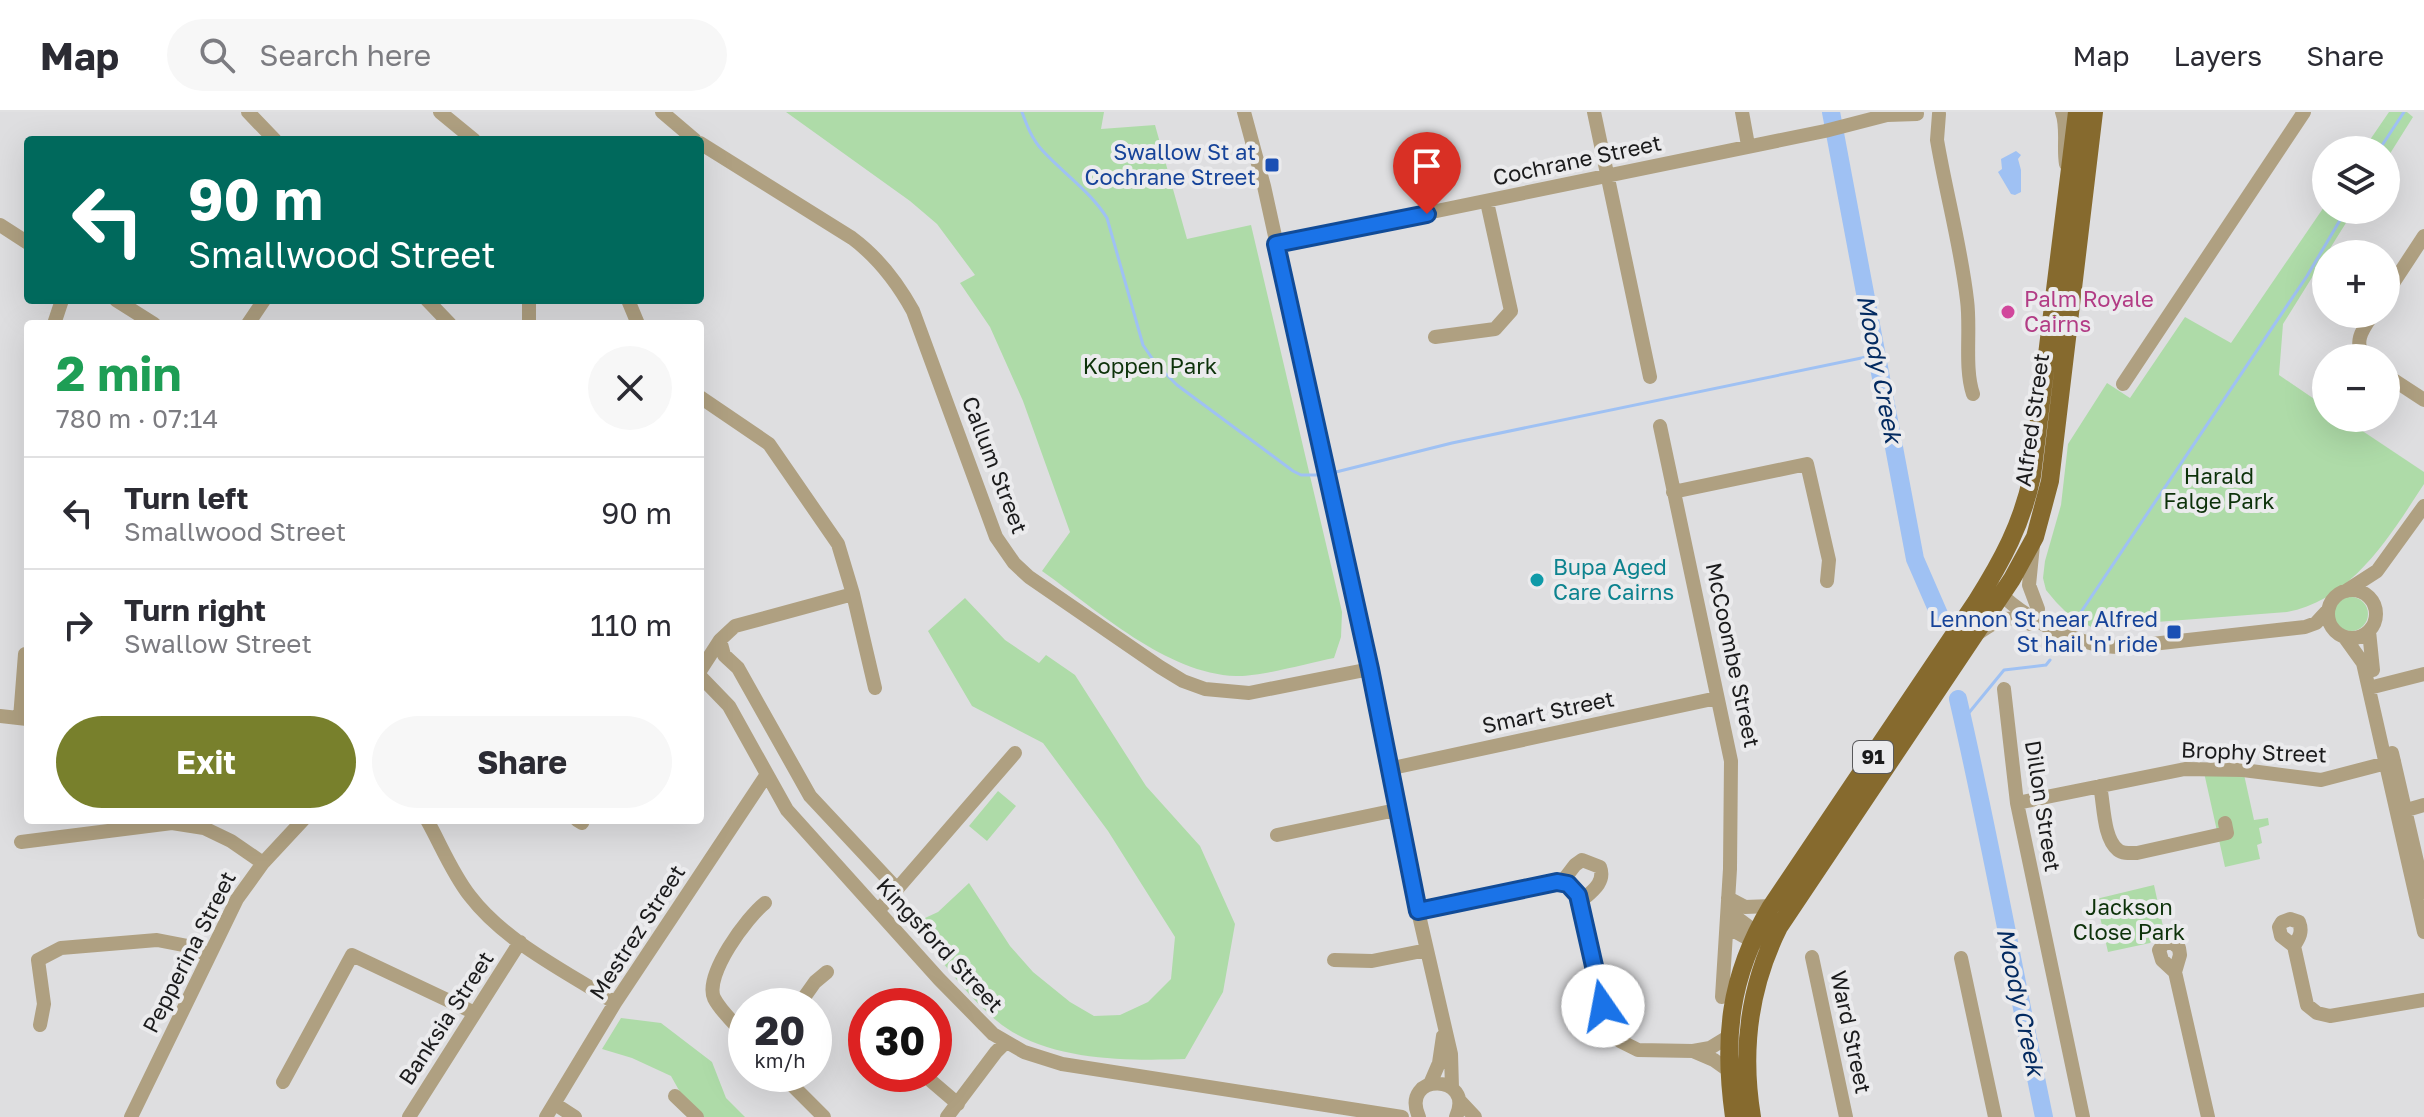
<!DOCTYPE html>
<html lang="en">
<head>
<meta charset="utf-8">
<style>
  body { margin:0; font-family:"Golos Text",sans-serif; background:#f7f7f7; color:#2b2b33; height:100vh; display:flex; flex-direction:column; font-size:30px; white-space:nowrap }
  * { box-sizing:border-box; margin:0 }
  p { font-size:26px; color:#7c7c81 }
  .icon { flex:none; width:44px; height:44px; fill:none; stroke:currentColor; stroke-width:2; stroke-linecap:round; stroke-linejoin:round }
  .map { position:relative; flex:1; overflow:hidden }
  .details { position:absolute; left:24px; top:208px; width:680px; height:504px; display:flex; flex-direction:column; background:#fff; border-radius:8px; box-shadow:0 8px 32px #0002 }
  .details>* { flex:none }
  .guide { position:absolute; left:24px; top:24px; width:680px; height:168px; border-radius:8px; box-shadow:0 8px 32px #0002; background:#00695c; color:#fff; overflow:hidden }
  .fabs { position:absolute; left:2312px; top:24px; display:grid; gap:16px }
  .fabs a { display:grid; place-items:center; width:88px; height:88px; border-radius:50%; background:#fff; box-shadow:0 8px 32px #0002; font-size:40px }
  .speed { position:absolute; left:728px; top:876px; display:flex; gap:16px; font-size:40px; font-weight:700; text-align:center }
  .speed>* { display:grid; place-content:center; width:104px; height:104px; border-radius:50%; background:#fff; box-shadow:0 8px 32px #0002; line-height:1 }
  .speed small { font-size:20px; font-weight:400 }
  .speed .limit { border:12px solid #d22; background:#fff; color:#111 }
  .pin { position:absolute; display:grid; place-items:center; width:68px; height:68px; color:#fff; margin:-82px -34px; border-radius:50% 50% 50% 0; rotate:-45deg; box-shadow:0 0 8px #0007 }
  .pin .icon { rotate:45deg }
  .me { position:absolute; width:88px; margin:-44px; rotate:348deg; stroke-linejoin:round; filter:drop-shadow(0 0 6px #0008) }
  .turn { display:flex; align-items:center; gap:28px; height:168px; padding:0 32px; font-size:36px }
  .turn .icon { width:104px; height:104px; stroke-width:2.5 }
  .turn b { display:block; font-size:56px; line-height:68px }
  .round { display:grid; place-items:center; flex:none; width:84px; height:84px; border-radius:42px; background:#f7f7f7 }
  .overview { display:flex; align-items:center; justify-content:space-between; height:136px; padding:0 32px }
  h1 { font-size:48px; font-weight:700; line-height:60px; color:#1e9e55 }
  .action { display:flex; gap:16px; margin-top:auto; padding:16px 32px }
  .action a { flex:1; height:92px; border-radius:48px; background:#78802c; color:#fff; font-size:32px; font-weight:700; line-height:92px; text-align:center }
  .action a+a { background:#f7f7f7; color:#2b2b33 }
  ul { padding:0; list-style:none }
  li { display:flex; align-items:center; gap:24px; height:112px; padding:0 32px; border-top:2px solid #e1e1e2 }
  li div { flex:1 }
  li b { display:block; font-size:30px }
  li em { font-style:normal }
  header { display:flex; align-items:center; gap:48px; box-sizing:border-box; height:112px; padding:0 40px; background:#fff; border-bottom:2px solid #e1e1e2 }
  header strong { font-size:38px }
  nav { display:flex; gap:44px; margin-inline-start:auto; font-size:28px }
  .search { width:560px; height:72px; background:#f7f7f7; display:flex; align-items:center; gap:20px; box-sizing:border-box; padding:0 28px; border-radius:44px; color:#7c7c81; font-size:30px }
  .map>svg:first-child { display:block }
</style>
</head>
<body>
<header>
<strong>Map</strong>
<div class="search"><svg class="icon" aria-label="search" viewBox="0 0 24 24"><circle cx="10" cy="10" r="6"/><path d="M15 15l6 6"/></svg>Search here</div>
<nav><a>Map</a><a>Layers</a><a>Share</a></nav>
</header>
<div class="map">
<svg width="2424" height="1005" viewBox="0 0 2424 1005">
  <rect width="100%" height="100%" fill="#dedee0"/>
  <path fill="#aedba8" d="M786,0H1104L1101,17L1155,13L1187,127L1251,113L1342,500L1341,525L1334,546C1308,551 1260,565 1236,564C1167,562 1097,498 1042,459L1070,420L1023,289L990,215L960,171L975,163L937,112L910,89Z
    M2389,0H2407L2413,5L2386,48V38H2363Z
    M2326,92V98H2354L2283,212L2279,263L2326,295V306H2343L2424,360V372C2390,424 2352,488 2287,500L2091,515L2066,500L2056,490L2046,478L2043,466L2045,449L2061,393L2068,332L2107,271L2130,286L2185,205L2231,231Z
    M2334 502a17 17 0 1 1 34 0a17 17 0 1 1-34 0Z
    M965,486L1005,528L1039,551L1046,543L1075,563L1146,674L1200,734L1235,812L1223,880L1185,947C1126,949 1045,949 997,909C964,882 940,845 912,812L938,800L969,771L1010,834L1033,860L1070,890L1094,904L1120,903L1148,890L1171,867L1175,825L1108,719L1043,631L972,594L928,519Z
    M2203,656L2243,658L2254,708L2268,706L2269,713L2259,716L2262,731L2257,733L2260,747L2225,755Z
    M998,679L1016,694L987,729L969,714Z
    M2154,773L2164,819L2156,823L2150,831L2108,840L2096,787Z
    M621,906L661,911L712,950L726,986L745,1005H694L671,964L632,946L602,937Z"/>
  <path fill="#9fc1f3" d="M2016,39L2021,43L2018,47L2021,58V80L2015,83L2011,82L1998,60L2002,57L2001,47Z"/>
  <g fill="none" stroke-linecap="round" stroke-linejoin="round">
    <path stroke="#9fc1f3" stroke-width="3" d="M1022,0C1027,14 1032,27 1042,38C1064,62 1090,79 1107,106L1143,233L1156,252L1177,273L1293,359L1301,363H1321
      M2379,38L2404,0
      M1332,361L1452,331L1876,243
      M2075,509L2307,164L2346,98
      M1963,608L2004,558L2046,553L2050,548"/>
    <path stroke="#9fc1f3" stroke-width="18" d="M1831,0L1915,447L1942,509
      M1958,587C1990,725 2015,866 2044,1005"/>
    <path stroke="#afa081" stroke-width="14" d="M248,0L275,28
      M440,0L474,28
      M662,0L695,28
      M1244,0L1264,74L1370,557L1388,657L1418,799L1451,942L1452,976
      M1594,0L1650,265
      M1742,0L1748,33
      M2062,0C2068,16 2063,35 2066,52
      M1939,2L1937,28C1946,81 1961,135 1967,188C1971,218 1964,255 1973,282
      M700,31L852,126C879,146 897,170 913,199L996,425L1014,451L1029,465L1160,555L1183,569L1205,577L1249,581L1370,557
      M0,113L28,131
      M1276,132L1825,19L1887,3L1917,2
      M2386,182L2424,124
      M116,188L154,212
      M427,188L450,212
      M529,188V212
      M628,188L638,212
      M54,212L62,188
      M248,212L264,188
      M1435,225L1495,217L1511,199L1487,90
      M2364,246C2353,229 2363,217 2373,202
      M2386,263L2424,288
      M2123,272L2304,0
      M700,285L769,332L838,432L853,482L875,576
      M1660,314L1731,649L1730,757L1722,885
      M1673,380L1807,352L1829,448L1827,469
      M2033,433L2029,473L2038,497
      M1995,476C2023,507 2083,537 2125,535L2305,515L2316,511L2328,498
      M2328 502a24 24 0 1 1 48 0a24 24 0 1 1-48 0Z
      M2346,479L2377,459L2424,394
      M2369,519L2373,558
      M1977,522C1996,509 2009,500 2030,512
      M2345,526L2363,551L2424,820
      M720,528L724,543L738,556L810,684L897,777
      M700,559L720,528L735,514L853,482
      M700,564L729,594L787,698L939,867L993,922L1024,940L1062,952L1402,1005
      M2369,576L2424,562
      M2004,577L2017,691L2083,1005
      M0,604L27,607
      M20,606L25,542
      M2392,641L2424,780
      M1388,657L1717,586
      M2100,674C2104,692 2103,726 2118,738C2123,742 2131,741 2137,741L2227,721L2225,711
      M2017,691L2185,657L2243,658L2321,668L2394,649
      M2400,700L2424,693
      M427,708C441,733 452,761 470,784C506,831 566,859 615,891
      M577,708L582,711L583,708
      M1277,723L1396,698
      M21,730L172,711L204,716L231,729L263,751
      M1562,770L1575,753L1582,748L1600,755C1606,771 1591,780 1580,790
      M1728,786L1745,795L1772,794
      M878,799L1015,641
      M1418,799L1557,770L1568,772L1578,783L1603,894L1613,921L1620,929L1638,938L1693,939
      M1728,799L1764,826
      M1727,815L1752,829L1763,830
      M2294,834L2281,824L2279,815L2282,810L2290,807L2299,810C2303,820 2299,826 2294,834L2307,893L2317,901L2330,904L2424,888
      M1812,845L1846,1005
      M1961,846L1995,1005
      M1334,848L1372,849L1427,838
      M2175,860L2162,848L2159,838L2164,831H2173L2179,836L2180,843L2175,860L2208,1005
      M798,894L815,870L827,860
      M40,913L44,892L38,848L61,836L157,828L188,834L208,843
      M746,924C736,913 721,900 714,886C704,863 747,805 765,791
      M1728,925L1710,936L1693,939L1714,948L1728,958
      M781,962L824,1005
      M923,962L958,992
      M283,970L352,843L475,901
      M1430,972L1439,951L1443,924
      M675,984L697,1005
      M1460,989L1475,1005
      M555,992L575,1005
      M131,1005L237,787L263,751L303,708
      M409,1005L520,830
      M546,1005L615,891L767,662
      M947,1005L996,940L1006,930
      M1419,1005C1399,960 1476,961 1456,1005"/>
    <path stroke="#866a2e" stroke-width="18" d="M1734,1005C1723,927 1729,865 1770,796L1976,490C2002,449 2022,412 2032,364L2077,0
      M1752,1005C1741,939 1749,875 1779,815L2012,467L2035,425L2050,369L2094,0"/>
  </g>
  <g fill="none" stroke-linecap="round" stroke-linejoin="round">
    <defs>
      <path id="route" d="M1427,102L1276,132L1370,557L1418,799L1557,770L1568,772L1578,783L1603,894"/>
    </defs>
    <use href="#route" stroke="#114b97" stroke-width="20"/>
    <use href="#route" stroke="#1a73e8" stroke-width="14"/>
  </g>
  <g fill="#1a4fb4" stroke="#ebebed" stroke-width="3">
    <rect x="1264" y="45" width="16" height="16" rx="4"/>
    <rect x="2166" y="512" width="16" height="16" rx="4"/>
  </g>
  <circle fill="#d1479c" stroke="#ebebed" stroke-width="3" cx="2008" cy="200" r="8"/>
  <circle fill="#0f9aa8" stroke="#ebebed" stroke-width="3" cx="1537" cy="468" r="8"/>
  <g text-anchor="middle" stroke-width="8" stroke-linejoin="round" paint-order="stroke">
    <rect fill="#ebebed" stroke="#59595b" stroke-width="2" x="1853" y="629" width="40" height="32" rx="6"/>
    <g font-size="20" font-weight="bold" fill="#1b1b1c">
      <text x="1873" y="652">91</text>
    </g>
    <g font-size="22" fill="#164399" stroke="#ebebed" text-anchor="end">
      <text x="1256" y="48">Swallow St at<tspan x="1256" dy="25">Cochrane Street</tspan></text>
      <text x="2158" y="515">Lennon St near Alfred<tspan x="2158" dy="25">St hail 'n' ride</tspan></text>
    </g>
    <g font-size="22" fill="#1b1b1c" stroke="#ebebed">
      <text transform="translate(1577 48) rotate(-12)" y="8">Cochrane Street</text>
      <text transform="translate(2032 308) rotate(-82)" y="8">Alfred Street</text>
      <text transform="translate(995 353) rotate(69)" y="8">Callum Street</text>
      <text transform="translate(1733 543) rotate(78)" y="8">McCoombe Street</text>
      <text transform="translate(1548 600) rotate(-12)" y="8">Smart Street</text>
      <text transform="translate(2254 640) rotate(2)" y="8">Brophy Street</text>
      <text transform="translate(2043 694) rotate(81)" y="8">Dillon Street</text>
      <text transform="translate(637 820) rotate(-57)" y="8">Mestrez Street</text>
      <text transform="translate(940 833) rotate(47)" y="8">Kingsford Street</text>
      <text transform="translate(189 840) rotate(-63)" y="8">Pepperina Street</text>
      <text transform="translate(446 906) rotate(-57)" y="8">Banksia Street</text>
      <text transform="translate(1851 920) rotate(78)" y="8">Ward Street</text>
    </g>
    <g font-size="22" fill="#b23c85" stroke="#ebebed" text-anchor="start">
      <text x="2024" y="195">Palm Royale<tspan x="2024" dy="25">Cairns</tspan></text>
    </g>
    <g font-size="22" fill="#0d320a" stroke="#ebebed">
      <text x="1150" y="262">Koppen Park</text>
      <text x="2219" y="372">Harald<tspan x="2219" dy="25">Falge Park</tspan></text>
      <text x="2129" y="803">Jackson<tspan x="2129" dy="25">Close Park</tspan></text>
    </g>
    <g font-size="22" fill="#0d838f" stroke="#ebebed" text-anchor="start">
      <text x="1553" y="463">Bupa Aged<tspan x="1553" dy="25">Care Cairns</tspan></text>
    </g>
    <g font-size="24" font-style="italic" fill="#032a60" stroke="#ebebed">
      <text transform="translate(1879 257) rotate(79)" y="8">Moody Creek</text>
      <text transform="translate(2020 890) rotate(78)" y="8">Moody Creek</text>
    </g>
  </g>
</svg>
<div class="fabs">
<a><svg class="icon" aria-label="layers" viewBox="0 0 24 24"><path d="M12 4l9 5-9 5-9-5zM3 14l9 5 9-5"/></svg></a>
<a>+</a>
<a>−</a>
</div>
<div class="speed"><div>20<small>km/h</small></div><div class="limit">30</div></div>
<div class="pin" style="left:1427px;top:102px;background:#d93025"><svg class="icon" aria-label="arrive" viewBox="0 0 24 24"><path d="M6 21V4h12l-3 4 3 4H6"/></svg></div>
<svg class="me" style="left:1603px;top:894px" viewBox="-20 -20 40 40"><circle r="19" fill="#fff"/><path d="M0-13L10 11 0 6-10 11z" fill="#1a73e8"/></svg>
<div class="guide">
<div class="turn"><svg class="icon" aria-label="left" viewBox="0 0 24 24"><path d="M17 20v-9H6M10 6l-5 5 5 5"/></svg><div><b>90 m</b>Smallwood Street</div></div>
</div>
<section class="details">
<div class="overview"><div><h1>2 min</h1><p>780 m · 07:14</p></div><a class="round"><svg class="icon" aria-label="close" viewBox="0 0 24 24"><path d="M6 6l12 12M18 6L6 18"/></svg></a></div>
<ul>
<li><svg class="icon" aria-label="left" viewBox="0 0 24 24"><path d="M17 20v-9H6M10 6l-5 5 5 5"/></svg><div><b>Turn left</b><p>Smallwood Street</p></div><em>90 m</em></li>
<li><svg class="icon" aria-label="right" viewBox="0 0 24 24"><path d="M7 20v-9h11M14 6l5 5-5 5"/></svg><div><b>Turn right</b><p>Swallow Street</p></div><em>110 m</em></li>
</ul>
<div class="action"><a>Exit</a><a>Share</a></div>
</section>
</div>
</body>
</html>
